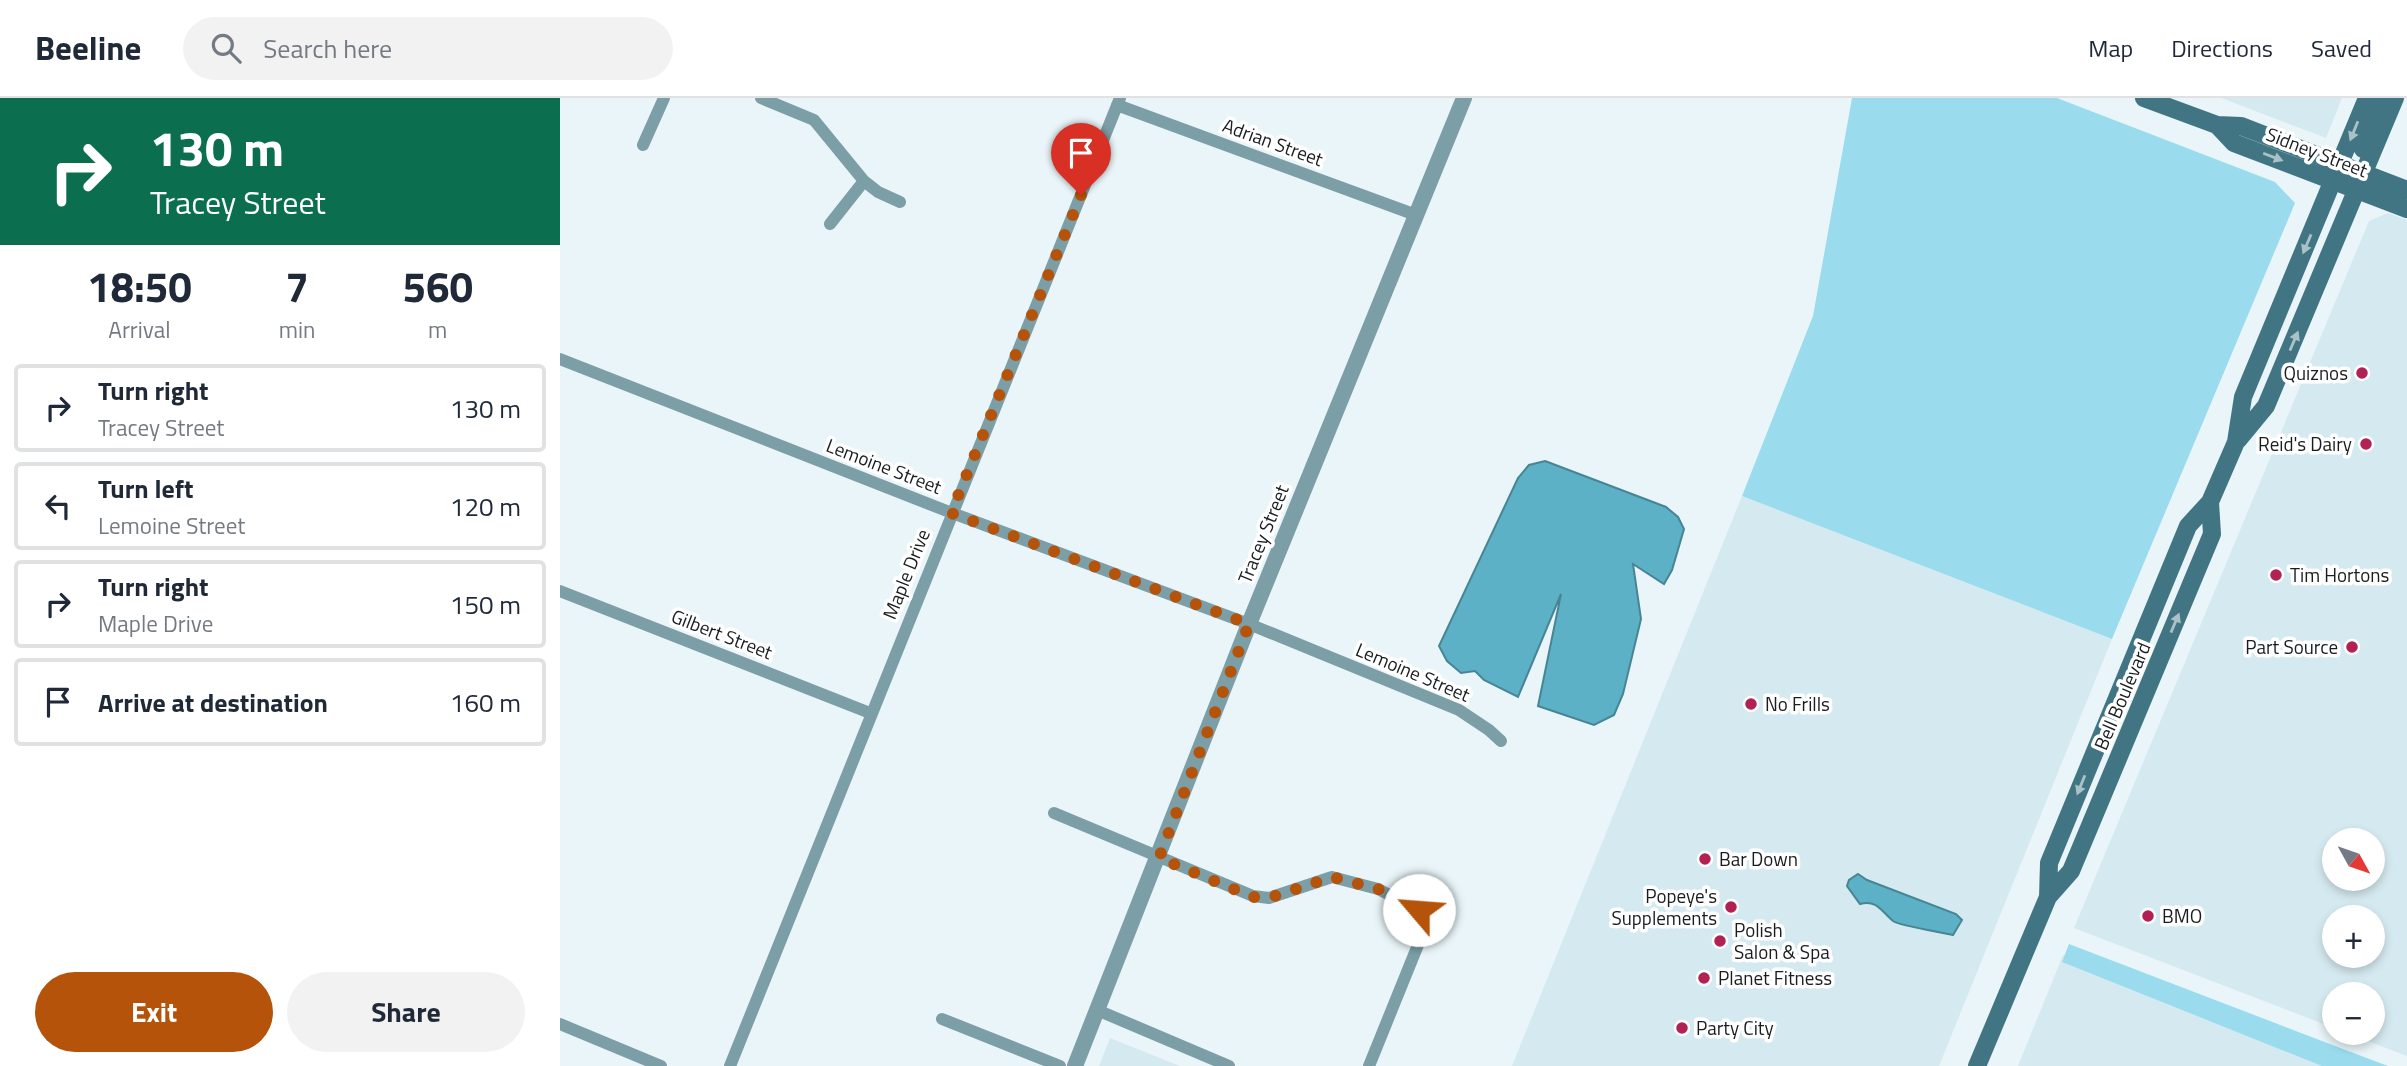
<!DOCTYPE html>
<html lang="en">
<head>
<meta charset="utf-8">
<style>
  body { margin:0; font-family:"Titillium Web",sans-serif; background:#f2f2f3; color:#1f2937; height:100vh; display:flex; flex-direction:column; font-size:26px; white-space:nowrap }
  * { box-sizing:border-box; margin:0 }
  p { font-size:23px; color:#747a83 }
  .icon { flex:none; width:38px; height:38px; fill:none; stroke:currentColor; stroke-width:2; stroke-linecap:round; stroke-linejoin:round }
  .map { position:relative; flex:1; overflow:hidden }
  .panel { display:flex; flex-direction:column; background:#fff; width:560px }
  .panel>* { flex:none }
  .guide { background:#0b6e4f; color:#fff; overflow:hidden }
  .needle { width:46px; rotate:130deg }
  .tools { position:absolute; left:1762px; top:730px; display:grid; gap:14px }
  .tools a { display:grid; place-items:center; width:63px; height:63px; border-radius:50%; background:#fff; box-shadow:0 4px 10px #0003; font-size:35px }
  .pin { position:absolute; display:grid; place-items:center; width:60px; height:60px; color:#fff; margin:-72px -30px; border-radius:50% 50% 50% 0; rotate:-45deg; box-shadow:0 0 7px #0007 }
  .pin .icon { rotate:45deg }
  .me { position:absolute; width:77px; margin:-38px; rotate:297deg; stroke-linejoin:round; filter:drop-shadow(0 0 5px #0008) }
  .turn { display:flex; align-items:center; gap:24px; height:147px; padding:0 35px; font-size:32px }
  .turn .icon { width:91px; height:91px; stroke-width:2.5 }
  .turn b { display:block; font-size:49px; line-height:60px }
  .eta { display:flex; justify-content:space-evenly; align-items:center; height:119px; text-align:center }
  .eta b { font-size:42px; font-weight:700; line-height:49px }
  .primary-button { display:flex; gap:14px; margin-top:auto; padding:14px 35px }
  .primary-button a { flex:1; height:80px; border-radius:42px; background:#b45309; color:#fff; font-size:28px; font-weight:700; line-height:80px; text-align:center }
  .primary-button a+a { background:#f2f2f3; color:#1f2937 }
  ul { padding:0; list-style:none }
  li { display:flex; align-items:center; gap:21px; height:88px; margin:0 14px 10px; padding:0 21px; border:4px solid #e0e1e3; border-radius:7px }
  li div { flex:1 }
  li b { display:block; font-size:26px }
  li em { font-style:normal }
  header { display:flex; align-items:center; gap:42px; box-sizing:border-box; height:98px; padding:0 35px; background:#fff; border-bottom:2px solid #e0e1e3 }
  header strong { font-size:33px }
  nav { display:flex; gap:38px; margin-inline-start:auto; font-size:24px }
  .search { width:490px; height:63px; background:#f2f2f3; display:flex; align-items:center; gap:18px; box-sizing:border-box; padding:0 24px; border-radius:38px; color:#747a83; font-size:26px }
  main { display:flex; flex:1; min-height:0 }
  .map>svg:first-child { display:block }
</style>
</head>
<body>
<header>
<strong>Beeline</strong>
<div class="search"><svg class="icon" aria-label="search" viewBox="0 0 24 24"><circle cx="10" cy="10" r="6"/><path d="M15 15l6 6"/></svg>Search here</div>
<nav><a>Map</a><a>Directions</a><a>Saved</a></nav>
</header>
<main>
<section class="panel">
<div class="guide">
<div class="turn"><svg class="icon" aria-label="right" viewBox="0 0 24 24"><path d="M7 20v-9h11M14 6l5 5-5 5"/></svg><div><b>130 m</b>Tracey Street</div></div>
</div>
<div class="eta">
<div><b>18:50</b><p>Arrival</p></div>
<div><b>7</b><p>min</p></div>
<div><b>560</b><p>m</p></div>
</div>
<ul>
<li><svg class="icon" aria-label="right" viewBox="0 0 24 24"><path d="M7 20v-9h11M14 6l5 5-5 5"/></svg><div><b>Turn right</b><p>Tracey Street</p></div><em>130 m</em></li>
<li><svg class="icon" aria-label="left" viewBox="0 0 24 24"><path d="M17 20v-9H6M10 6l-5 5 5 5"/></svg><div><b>Turn left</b><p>Lemoine Street</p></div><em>120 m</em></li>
<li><svg class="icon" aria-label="right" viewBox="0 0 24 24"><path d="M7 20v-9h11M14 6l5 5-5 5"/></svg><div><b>Turn right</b><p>Maple Drive</p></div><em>150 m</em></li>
<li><svg class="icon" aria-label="arrive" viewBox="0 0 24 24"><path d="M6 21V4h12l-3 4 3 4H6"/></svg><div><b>Arrive at destination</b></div><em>160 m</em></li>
</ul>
<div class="primary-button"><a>Exit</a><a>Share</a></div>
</section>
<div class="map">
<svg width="1847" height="968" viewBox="0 0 1847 968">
  <rect width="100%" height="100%" fill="#e9f5f9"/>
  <path fill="#d5eaf0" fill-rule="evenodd" d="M1661,0H1782L1766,40Z
    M1828,115L1847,122V958L1787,935L1813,934V896H1774V930L1514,830L1809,123ZM1774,742H1813V780H1774ZM1774,819H1813V858H1774Z
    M1182,398L1552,541L1379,968H952Z
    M1503,857L1781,968H1458Z
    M550,940L620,968H539Z"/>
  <path fill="#9adcee" d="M1292,0H1497L1715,84L1735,105L1552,541L1182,398L1253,218Z
    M1509,846L1783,951L1828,968H1762L1502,864Z"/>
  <path fill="#5cb1c6" stroke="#488594" stroke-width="2" d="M985,363L1106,409L1118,419L1124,431L1112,472L1104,486L1073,466L1081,521L1063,596L1054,617L1034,627L978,608L1001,496L958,599L924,582L915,573L901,575L887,563L879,548L958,380L969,367Z
    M1298,776L1307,782L1396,816L1402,822L1393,837C1381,834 1340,828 1333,823C1322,814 1317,801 1300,806L1287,788L1289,782Z"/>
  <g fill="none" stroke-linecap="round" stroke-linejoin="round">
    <path stroke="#7c9ea7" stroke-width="12" d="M201,0L254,22L304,83L318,94L340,104
      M557,7L856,117
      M83,47L104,0
      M270,126L304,83
      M0,261L392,415L689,526L899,612L929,632L941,643
      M0,493L310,615
      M494,715L693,798L709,800L772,779L818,791L859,812L865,827L860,842L809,968
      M537,912L669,968
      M382,921L500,968
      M0,926L101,968
      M170,968L560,0"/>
    <path stroke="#7c9ea7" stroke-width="16" d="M515,968L689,526L904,0"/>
    <path stroke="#417583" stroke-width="18" d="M1584,0L1657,27L1681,28L1847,92
      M1657,27L1674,45L1847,111
      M1803,51L1821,0
      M1678,342L1706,308L1835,0
      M1488,799L1489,765L1628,428L1650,404L1676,344L1683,299L1807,0
      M1417,968L1488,799L1511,773L1652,436L1650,404"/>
  </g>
  <defs><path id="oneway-solid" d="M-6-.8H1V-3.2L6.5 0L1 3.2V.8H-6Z" transform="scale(1.75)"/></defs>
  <g fill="#aac1c7">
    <use href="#oneway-solid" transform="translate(1794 33) rotate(112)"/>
    <use href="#oneway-solid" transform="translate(1713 59) rotate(21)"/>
    <use href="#oneway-solid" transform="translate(1747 146) rotate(113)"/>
    <use href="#oneway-solid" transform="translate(1734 243) rotate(-67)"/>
    <use href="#oneway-solid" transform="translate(1615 525) rotate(-67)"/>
    <use href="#oneway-solid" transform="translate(1521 687) rotate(112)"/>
  </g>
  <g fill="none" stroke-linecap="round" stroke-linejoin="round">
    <path stroke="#b45309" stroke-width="12" stroke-dasharray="0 21.6" d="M521,97L391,415L689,526L599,760L693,799L709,800L772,779L818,791L859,812"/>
  </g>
  <g fill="#b12153" stroke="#fff" stroke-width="2.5">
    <circle cx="1802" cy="275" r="7"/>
    <circle cx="1806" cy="346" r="7"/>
    <circle cx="1716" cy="477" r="7"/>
    <circle cx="1792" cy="549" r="7"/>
    <circle cx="1191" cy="606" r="7"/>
    <circle cx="1145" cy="761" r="7"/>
    <circle cx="1171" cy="809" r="7"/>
    <circle cx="1588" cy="818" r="7"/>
    <circle cx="1160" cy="843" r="7"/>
    <circle cx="1144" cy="880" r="7"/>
    <circle cx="1122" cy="930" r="7"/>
  </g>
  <g text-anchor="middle" stroke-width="7" stroke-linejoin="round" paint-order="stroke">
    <g font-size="19" fill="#191d1f" stroke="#fff">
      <text transform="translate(713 44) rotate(20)" y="7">Adrian Street</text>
      <text transform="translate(1757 54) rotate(21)" y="7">Sidney Street</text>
      <text transform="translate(324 368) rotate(21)" y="7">Lemoine Street</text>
      <text transform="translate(703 436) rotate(-68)" y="7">Tracey Street</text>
      <text transform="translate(346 476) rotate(-68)" y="7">Maple Drive</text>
      <text transform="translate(162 536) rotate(21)" y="7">Gilbert Street</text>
      <text transform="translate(853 574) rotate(23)" y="7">Lemoine Street</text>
      <text transform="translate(1562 598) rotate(-67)" y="7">Bell Boulevard</text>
    </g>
    <g font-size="19" fill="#191d1f" stroke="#fff" text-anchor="start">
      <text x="1788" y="282" text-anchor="end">Quiznos</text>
      <text x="1792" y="353" text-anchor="end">Reid's Dairy</text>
      <text x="1730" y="484">Tim Hortons</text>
      <text x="1778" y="556" text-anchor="end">Part Source</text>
      <text x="1205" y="613">No Frills</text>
      <text x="1159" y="768">Bar Down</text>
      <text x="1157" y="805" text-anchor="end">Popeye's<tspan x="1157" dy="22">Supplements</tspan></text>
      <text x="1602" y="825">BMO</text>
      <text x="1174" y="839">Polish<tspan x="1174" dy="22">Salon &amp; Spa</tspan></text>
      <text x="1158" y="887">Planet Fitness</text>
      <text x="1136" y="937">Party City</text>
    </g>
  </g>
</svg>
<div class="tools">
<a><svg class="needle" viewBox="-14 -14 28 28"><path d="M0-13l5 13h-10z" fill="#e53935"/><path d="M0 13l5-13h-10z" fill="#747a83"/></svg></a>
<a>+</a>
<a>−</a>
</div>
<div class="pin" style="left:521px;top:97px;background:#d93025"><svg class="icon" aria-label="arrive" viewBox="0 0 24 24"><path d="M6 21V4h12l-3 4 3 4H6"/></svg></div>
<svg class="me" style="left:859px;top:812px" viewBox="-20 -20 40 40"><circle r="19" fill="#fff"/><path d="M0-13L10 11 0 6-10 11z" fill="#b45309"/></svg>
</div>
</main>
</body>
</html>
